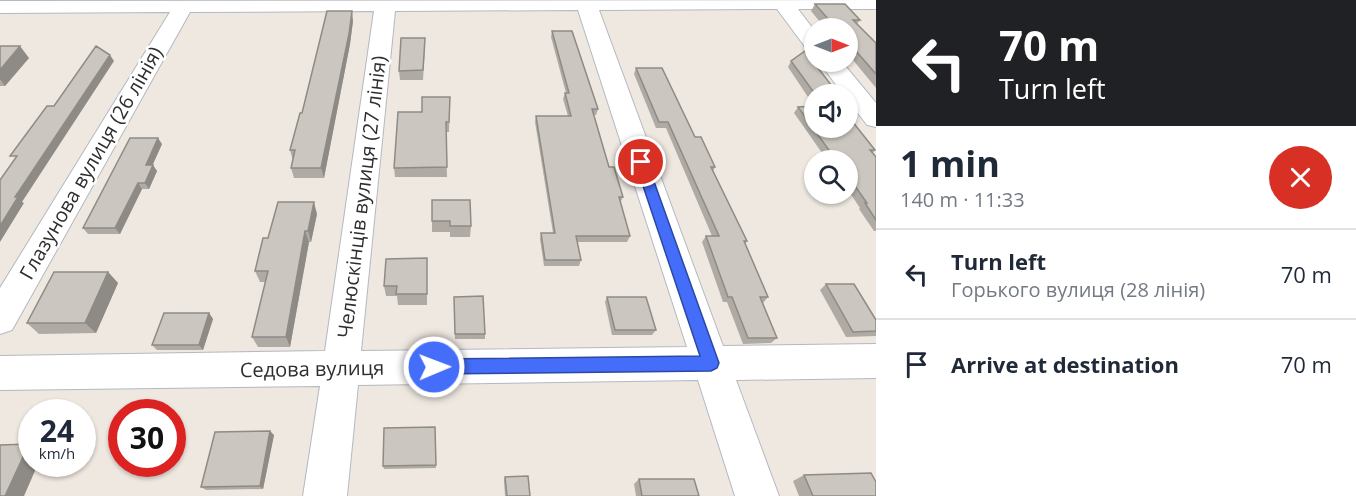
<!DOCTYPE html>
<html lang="en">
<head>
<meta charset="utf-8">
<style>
  body { margin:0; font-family:"Open Sans",sans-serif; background:#f6f6f7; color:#1f2937; height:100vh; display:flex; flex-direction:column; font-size:22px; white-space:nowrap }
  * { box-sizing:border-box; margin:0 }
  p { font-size:20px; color:#747a83 }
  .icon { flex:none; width:33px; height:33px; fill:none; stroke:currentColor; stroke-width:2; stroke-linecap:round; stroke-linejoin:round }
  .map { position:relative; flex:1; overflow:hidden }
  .panel { display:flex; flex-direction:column; background:#fff; width:480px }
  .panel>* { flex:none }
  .hud { background:#202124; color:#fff; overflow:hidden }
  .needle { width:39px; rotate:90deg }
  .tools { position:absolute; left:804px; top:18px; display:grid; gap:12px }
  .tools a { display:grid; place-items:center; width:54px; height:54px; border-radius:50%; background:#fff; box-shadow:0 2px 4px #0004; font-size:30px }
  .speed { position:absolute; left:18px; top:399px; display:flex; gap:12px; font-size:30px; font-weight:700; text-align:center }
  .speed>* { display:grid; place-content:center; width:78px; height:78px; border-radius:50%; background:#fff; box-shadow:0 2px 4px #0004; line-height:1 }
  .speed small { font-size:15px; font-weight:400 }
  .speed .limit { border:9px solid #d22; background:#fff; color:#111 }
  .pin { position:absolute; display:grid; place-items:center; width:51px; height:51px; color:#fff; margin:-26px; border:3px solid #fff; border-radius:50%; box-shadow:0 2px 6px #0007 }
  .me { position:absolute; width:66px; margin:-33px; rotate:89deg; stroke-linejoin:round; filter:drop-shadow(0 0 4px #0008) }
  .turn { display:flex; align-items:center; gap:21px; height:126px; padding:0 24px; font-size:27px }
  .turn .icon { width:78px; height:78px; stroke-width:2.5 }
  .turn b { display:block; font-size:42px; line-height:51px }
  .round { display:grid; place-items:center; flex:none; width:63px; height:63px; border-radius:32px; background:#f6f6f7 }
  .overview { display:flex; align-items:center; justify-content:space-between; height:102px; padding:0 24px }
  h1 { font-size:36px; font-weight:700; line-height:45px }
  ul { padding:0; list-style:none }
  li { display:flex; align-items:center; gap:18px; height:90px; padding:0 24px; border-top:2px solid #e0e1e3 }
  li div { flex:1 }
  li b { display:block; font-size:22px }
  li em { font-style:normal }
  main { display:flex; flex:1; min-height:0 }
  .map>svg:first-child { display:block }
</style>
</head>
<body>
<main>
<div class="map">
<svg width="876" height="496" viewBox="0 0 876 496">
  <rect width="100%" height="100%" fill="#efe8e1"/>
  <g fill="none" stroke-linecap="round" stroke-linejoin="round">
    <defs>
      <path id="minor" d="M876,0V9H798L814,30V50L806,48L777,9L599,10L723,346L876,344V378L736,380L779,496H735L698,380L358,385L347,496H303L320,386L0,390V356L325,351L374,11L190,12L12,330L0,334V288L170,12L0,13V1ZM578,10L687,347L361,351L395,11Z
        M819,62H842L876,103V127L867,125L848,100V94H843Z"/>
    </defs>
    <use href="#minor" stroke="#b4b8c1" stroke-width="2"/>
    <use href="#minor" fill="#fff" fill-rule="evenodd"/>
  </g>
  <path fill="#afaaa4" d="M815,4L860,20L857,24L876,43V88L848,54V28H825L811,11Z
    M353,21L350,44L324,178H294L291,168L293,161L290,150L302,113Z
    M552,31L598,109L596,115H594L609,167L623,197L620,203L630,236L627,242H577L581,260L579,266H544L540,239L541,233H553L535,122L536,116H568L563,99L565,93H566L551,37Z
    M0,46L29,58L5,86H0Z
    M425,47L423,80H400L399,71Z
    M791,61L838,94H814V106L788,67Z
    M636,68L695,137L715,167L713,171L747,241L745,244L768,297L763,303H762L777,338L771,343L743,344L727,302H723L702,242L706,236H712L666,128H656L634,74Z
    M450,97L449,132H446L447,177H395L394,168L422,112Z
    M798,107L875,150L873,153L876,157V231H874L859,209L860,208L848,190V160H827L794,113Z
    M162,144L152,165L157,171L149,189H142L120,234H88L83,228Z
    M432,200L471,226L470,237H450V232H432Z
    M317,214L311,242H309L290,347H258L252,337L266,282H260L255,271L268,238Z
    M427,258V305H398L397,296H386L384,286Z
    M108,272L118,283L96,333L39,334L27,323Z
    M826,284L876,320V336L846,337L820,290Z
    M607,297L656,330L652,335H612L605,302Z
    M454,302L485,334V339H455Z
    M209,313L213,319L203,350H157L152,345Z
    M435,427L436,468L384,469L383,466Z
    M274,435L263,489L206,490L201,487Z
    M804,475L876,496H799L793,481Z
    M505,477L530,496H505L504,480Z
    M639,479L699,496H636L634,484Z"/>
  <path fill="#8e8b86" d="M352,11L353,21L350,44L324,178L321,168Z
    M20,46L29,58L5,86L0,79V70Z
    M110,55L114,61L22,202L24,203L0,242V226L15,197Z
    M158,138L162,144L150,171L146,165Z
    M153,165L157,171L149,189L145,183Z
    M138,183L142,189L120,234L115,228Z
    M314,202L317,214L311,242L308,231Z
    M305,231L309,242L290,347L286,337Z
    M108,272L118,283L96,333L85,323Z
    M209,313L213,319L203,350L199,345Z
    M270,431L274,435L263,489L260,486Z
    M29,444L32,446V464H38L24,496H5Z"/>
  <path fill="#cbc6bf" stroke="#8e8b86" stroke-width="1.5" d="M815,4H845L860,20H853L876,43V74L848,42V28H836Z
    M327,11H352L349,34L321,168H291L295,150H290L300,113H302Z
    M552,31H572L598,109H592L609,167H614L623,197H619L630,236H576L581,260H545L541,233H555L536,116H571L565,93H569Z
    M401,38H425L423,70L399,71Z
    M0,46H20L0,70Z
    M96,46L110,55L15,197H18L0,226V180L17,156H10L47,106H54Z
    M805,51L838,94H815L791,61Z
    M636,68H662L695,137H701L715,167H711L747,241H744L768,297H760L777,338H748L732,297H728L706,236H719L668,122H659Z
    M422,97H450L449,122H446L447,167L394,168L398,112H422Z
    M814,106V128H848V116L875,150H870L876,157V220L865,203H867L848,176V160H836L798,107Z
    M130,138H158L146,165H153L145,183H138L115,228H83Z
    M432,200H470L471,226H450V221H432Z
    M278,202H314L308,231H305L286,337H252L268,271H255L263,238H268Z
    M427,258V294H396L397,286H384L386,259Z
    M54,272H108L85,323H27Z
    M826,284H854L876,320V331L853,332Z
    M483,296L485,334H455L454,297Z
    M607,297H646L656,330H615Z
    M164,313H209L199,345H152Z
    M435,427L436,465L383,466L384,428Z
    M270,431L260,486L201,487L215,432Z
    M29,444L5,496H0V445Z
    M871,473L876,482V496H813L804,475Z
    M528,476L530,496H507L505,477Z
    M639,479H694L699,496H642Z"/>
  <path fill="#446ef9" stroke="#2c48a2" stroke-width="1.5" d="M641,158L647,162L719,363L717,368L711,371L434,374L428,372L426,367L428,362L434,359L700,356L635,162Z"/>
  <g text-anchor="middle" stroke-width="5" stroke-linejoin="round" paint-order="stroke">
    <g font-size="20" fill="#2e2e2e" stroke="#fff">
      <text transform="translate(91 163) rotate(-60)" y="7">Глазунова вулиця (26 лiнiя)</text>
      <text transform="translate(362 197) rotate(-83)" y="7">Челюскінців вулиця (27 лiнiя)</text>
      <text transform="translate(312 369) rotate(-1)" y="7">Седова вулиця</text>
    </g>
  </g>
</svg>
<div class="tools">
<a><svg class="needle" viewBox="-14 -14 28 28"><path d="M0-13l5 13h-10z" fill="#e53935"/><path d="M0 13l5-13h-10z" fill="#747a83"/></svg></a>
<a><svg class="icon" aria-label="sound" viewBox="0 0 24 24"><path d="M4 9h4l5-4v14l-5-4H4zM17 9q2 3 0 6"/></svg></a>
<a><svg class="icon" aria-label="search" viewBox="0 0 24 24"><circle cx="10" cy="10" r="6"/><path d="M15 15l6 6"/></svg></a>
</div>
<div class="speed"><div>24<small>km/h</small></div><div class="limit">30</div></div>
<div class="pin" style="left:641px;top:162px;background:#d93025"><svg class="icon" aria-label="arrive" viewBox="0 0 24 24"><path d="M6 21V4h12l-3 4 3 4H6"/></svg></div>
<svg class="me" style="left:434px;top:367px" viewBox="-20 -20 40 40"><circle r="17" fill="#446ef9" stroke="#fff" stroke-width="3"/><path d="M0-11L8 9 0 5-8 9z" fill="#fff"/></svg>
</div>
<section class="panel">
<div class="hud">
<div class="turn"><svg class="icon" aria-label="left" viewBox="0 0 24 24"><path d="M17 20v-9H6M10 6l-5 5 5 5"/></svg><div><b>70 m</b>Turn left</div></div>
</div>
<div class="overview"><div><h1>1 min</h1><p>140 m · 11:33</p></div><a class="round" style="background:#d93025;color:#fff"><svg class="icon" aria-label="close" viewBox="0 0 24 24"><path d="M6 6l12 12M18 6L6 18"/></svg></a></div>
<ul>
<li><svg class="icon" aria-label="left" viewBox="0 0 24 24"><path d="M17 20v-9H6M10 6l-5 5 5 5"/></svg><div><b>Turn left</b><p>Горького вулиця (28 лiнiя)</p></div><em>70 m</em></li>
<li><svg class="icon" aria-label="arrive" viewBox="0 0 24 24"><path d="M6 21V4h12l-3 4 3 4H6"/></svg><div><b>Arrive at destination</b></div><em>70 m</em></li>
</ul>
</section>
</main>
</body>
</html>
